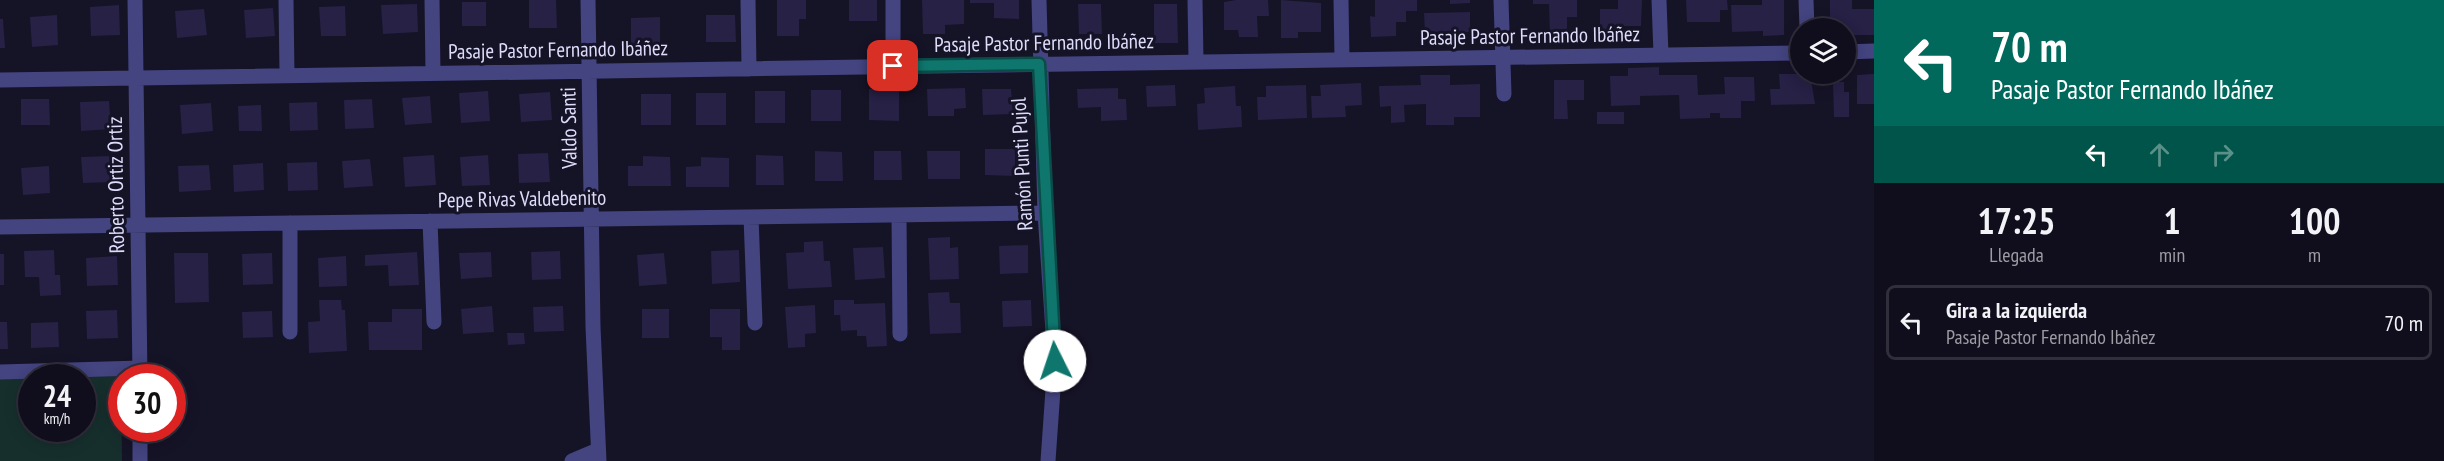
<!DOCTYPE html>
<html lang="es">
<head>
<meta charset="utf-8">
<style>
  body { margin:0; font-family:"PT Sans Narrow",sans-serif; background:#1e1c29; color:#f1f3f6; height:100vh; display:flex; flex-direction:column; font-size:22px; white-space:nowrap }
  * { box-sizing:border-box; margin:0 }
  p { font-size:20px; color:#9c9ca3 }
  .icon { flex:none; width:33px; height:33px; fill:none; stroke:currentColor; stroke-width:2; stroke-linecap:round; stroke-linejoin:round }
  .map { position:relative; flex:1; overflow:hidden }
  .side { display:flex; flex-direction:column; background:#100e1c; width:570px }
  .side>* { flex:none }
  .hud { background:#00695c; color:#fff; overflow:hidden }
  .tools { position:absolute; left:1790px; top:18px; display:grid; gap:12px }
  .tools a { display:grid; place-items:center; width:66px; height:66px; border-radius:50%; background:#100e1c; box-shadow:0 3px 15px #0003,0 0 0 2px #302e3b; font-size:30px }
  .speed { position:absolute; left:18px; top:364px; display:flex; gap:12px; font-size:30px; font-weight:700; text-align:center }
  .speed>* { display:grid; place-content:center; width:78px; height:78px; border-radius:50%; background:#100e1c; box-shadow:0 3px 15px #0003,0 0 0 2px #302e3b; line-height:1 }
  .speed small { font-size:15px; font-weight:400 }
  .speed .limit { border:9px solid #d22; background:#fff; color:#111 }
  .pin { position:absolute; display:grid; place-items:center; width:51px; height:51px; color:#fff; margin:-26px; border-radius:12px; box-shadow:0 3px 9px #0006 }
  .me { position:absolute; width:66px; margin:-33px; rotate:356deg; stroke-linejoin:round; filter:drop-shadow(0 0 4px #0008) }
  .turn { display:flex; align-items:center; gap:21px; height:126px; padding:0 18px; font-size:27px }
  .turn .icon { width:78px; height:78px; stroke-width:2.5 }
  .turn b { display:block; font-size:42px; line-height:51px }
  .lanes { display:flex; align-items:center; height:57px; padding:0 18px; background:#0003; justify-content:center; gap:30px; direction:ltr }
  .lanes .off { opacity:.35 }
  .eta { display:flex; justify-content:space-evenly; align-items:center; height:102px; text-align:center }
  .eta b { font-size:36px; font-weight:600; line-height:42px }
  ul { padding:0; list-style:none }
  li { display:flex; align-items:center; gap:18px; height:75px; margin:0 12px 9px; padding:0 6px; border:3px solid #302e3b; border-radius:9px }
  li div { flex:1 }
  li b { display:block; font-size:22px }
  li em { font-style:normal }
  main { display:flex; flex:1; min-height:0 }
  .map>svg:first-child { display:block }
</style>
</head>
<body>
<main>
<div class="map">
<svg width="1874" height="461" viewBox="0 0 1874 461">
  <rect width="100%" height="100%" fill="#151326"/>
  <path fill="#162f2d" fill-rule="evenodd" d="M121,376L122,461H0V378ZM32,378H82V429H32Z"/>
  <path fill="#262145" d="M529,0H556L557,28H529Z
    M777,0H806V19H799V36H777Z
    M849,0H877V21H849Z
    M922,0H964V24L945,25V34H923Z
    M970,0H1019V19L994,18V3H970Z
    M1236,0H1268L1269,16H1257L1258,37H1239L1238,30H1224V2Z
    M1281,0L1321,3V32H1298V38H1281Z
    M1375,0H1417V11H1406V22H1396V36L1371,37L1370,16L1375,17Z
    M1450,0H1470V3L1450,4Z
    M1533,0H1577V17H1567V36L1550,37L1549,4H1533Z
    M1618,0H1642L1641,26H1622V33H1600V9H1618Z
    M1686,0H1727L1728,10H1720V22H1687Z
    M1762,0H1784V35L1763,36V31L1732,32L1731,5H1762Z
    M1830,0H1852V9H1874V35H1845V28H1830Z
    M462,2H486V26H462Z
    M417,4L418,32L383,34L381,5Z
    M1078,4H1101L1102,34H1079Z
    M1154,4H1177L1178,43H1154Z
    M119,5L120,35L91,36L90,7Z
    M345,6L346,36H321L319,7Z
    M273,8L275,36L246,38L244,10Z
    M204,9L207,35L177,38L175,11Z
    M1470,12V32L1425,33L1424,13Z
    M57,15L58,45L32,47L30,17Z
    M706,15H735L736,42H706Z
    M660,17V45H631V18Z
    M0,19H3L5,48H0Z
    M1659,67V75H1697L1698,95L1725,94L1724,77H1754L1755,101H1741V118H1720V113H1710V118L1680,119L1679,95L1640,96V105L1611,106L1610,76H1628V68Z
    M1779,74H1810L1815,104L1771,105L1770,89H1780Z
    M1874,74V104H1857V75Z
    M1420,75H1450V85L1480,84V117H1454V125H1426V104L1404,105L1405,122L1391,123V106L1380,107L1379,86L1421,85Z
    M1554,80H1584V100H1567L1568,119H1554Z
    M1833,82H1844V92H1849V117H1834Z
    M1361,83L1362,105L1345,106L1346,117L1312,118L1311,96H1321L1320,85Z
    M1175,85L1176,106L1147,107L1146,86Z
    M1306,85L1307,118L1258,120L1257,97H1266V86Z
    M1235,86L1236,106H1241L1242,127L1198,130L1197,104L1205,103L1204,88Z
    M965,88L966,108L954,109V116H928L927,89Z
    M1118,88V99H1126L1127,120L1101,121V107L1078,108L1077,89Z
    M869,89H899V121L869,120Z
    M982,89H1011L1013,114L983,115Z
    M811,90H841V121H811Z
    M488,91L490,121L461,123L459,93Z
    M755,91H785V123H755Z
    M550,92L552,120L521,122L519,94Z
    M696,93H726V125H696Z
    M641,94H671V125H641Z
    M430,96L432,123L405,125L402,98Z
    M21,99H49L50,125H21Z
    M372,99L374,128L345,129L344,100Z
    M109,101L111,129L81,131L80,102Z
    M317,102L318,130L290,131L289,103Z
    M211,103L213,131L182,134L180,105Z
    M261,105L262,131H239L238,106Z
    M1597,112H1624V124H1597Z
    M985,149H1015V176L985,175Z
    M815,151L842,152L843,181H815Z
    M874,151H901L902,180H874Z
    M927,151H960V179H928Z
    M548,153L550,182L519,183L518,154Z
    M434,155L436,185L405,187L403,157Z
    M488,155L490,185L462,186L460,157Z
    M756,155L783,156L784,185H756Z
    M111,156L112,182L83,183L81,157Z
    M643,156L670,157L671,186H628V166H643Z
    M701,157L729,158V187H686V167L701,166Z
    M370,159L373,186L344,188L342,161Z
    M317,162L318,190L288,191L287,163Z
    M263,163L264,190L234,192L233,165Z
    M209,165L211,190L179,192L178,166Z
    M49,166L50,193L23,195L21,168Z
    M950,237V248L958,247L959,279L930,280L928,238Z
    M823,241L824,261H830L832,287L788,289L786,253L804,252V242Z
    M1028,245V273L1000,274L999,246Z
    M883,247L885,278L855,280L853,248Z
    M54,250L55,275H60L61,295L40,296L39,277H25L24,251Z
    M739,250L740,282L712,284L711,251Z
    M560,251L561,279L532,280L531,252Z
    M417,252L419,285L389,286L388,265L365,266V255Z
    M491,252L492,277L461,279L459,253Z
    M174,253H208L209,302L175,303Z
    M272,253L273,284L243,285L242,254Z
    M664,253L667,284L639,286L637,255Z
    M0,254H4V285H0Z
    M117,256L118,285L87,286L86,258Z
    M346,256L347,286L319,287L318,258Z
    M949,292L950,303H960L961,333L930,334L928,293Z
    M319,300H341L342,310H345L347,351L309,353L308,322L320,321Z
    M834,300H854V304L885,303L887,346L867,347L866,336H857V330L841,331L840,315H834Z
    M1031,300L1032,326L1003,327L1002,301Z
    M815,305L816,333L805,334V347L788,348L785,307Z
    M492,306L494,332L463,334L461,309Z
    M563,306L564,331L534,332L533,307Z
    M392,309H422V350H369L368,322H392Z
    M642,309H669V338H642Z
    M710,309H740V350H722V337H710Z
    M117,310L118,338L87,339L86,311Z
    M272,311L273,337L243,338L242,312Z
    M0,322H7L8,349H0Z
    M58,322L59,347L31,348V323Z
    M507,333H524L525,344L508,345Z"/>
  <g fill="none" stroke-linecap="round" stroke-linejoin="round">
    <path stroke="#434480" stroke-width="15" d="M135,0L140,378
      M286,0L287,75
      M432,0L433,73
      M588,0L593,327L599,461
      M748,0L749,69
      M1039,0L1045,213L1055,361L1048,461
      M1195,0L1196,61
      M1341,0L1342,59
      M1501,0L1504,94
      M1659,0L1661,55
      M1806,0L1807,28
      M1845,52L1874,51
      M893,66V0
      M0,80L1800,53
      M899,215L900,334
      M751,217L755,323
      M430,221L434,322
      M290,223V332
      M0,227L1045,213
      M0,372L141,368
      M140,461V429
      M572,461L598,450"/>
  </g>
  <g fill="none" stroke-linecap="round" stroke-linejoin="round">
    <defs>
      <path id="route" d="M893,66L1039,64L1055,361"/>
    </defs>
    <use href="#route" stroke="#0a4d48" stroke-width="15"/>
    <use href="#route" stroke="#0f766e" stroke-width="10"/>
  </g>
  <g text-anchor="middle" stroke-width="6" stroke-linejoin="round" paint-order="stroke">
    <g font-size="21" fill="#dedcfb" stroke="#151326">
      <text transform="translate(1530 36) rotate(-1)" y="7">Pasaje Pastor Fernando Ibáñez</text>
      <text transform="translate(1044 43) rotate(-1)" y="7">Pasaje Pastor Fernando Ibáñez</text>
      <text transform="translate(558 50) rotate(-1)" y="7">Pasaje Pastor Fernando Ibáñez</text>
      <text transform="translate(569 128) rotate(-91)" y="7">Valdo Santi</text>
      <text transform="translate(1022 164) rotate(-93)" y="7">Ramón Punti Pujol</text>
      <text transform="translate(116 185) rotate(-91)" y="7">Roberto Ortiz Ortiz</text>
      <text transform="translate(522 199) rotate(-1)" y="7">Pepe Rivas Valdebenito</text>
    </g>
  </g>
</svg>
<div class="tools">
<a><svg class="icon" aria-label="layers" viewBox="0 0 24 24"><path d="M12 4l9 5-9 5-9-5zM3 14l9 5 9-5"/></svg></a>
</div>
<div class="speed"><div>24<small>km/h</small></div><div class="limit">30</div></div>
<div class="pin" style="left:893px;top:66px;background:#d93025"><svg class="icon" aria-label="arrive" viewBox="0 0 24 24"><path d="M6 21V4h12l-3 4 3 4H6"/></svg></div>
<svg class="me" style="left:1055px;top:361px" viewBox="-20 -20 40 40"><circle r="19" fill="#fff"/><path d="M0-13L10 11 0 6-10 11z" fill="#0f766e"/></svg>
</div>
<section class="side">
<div class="hud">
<div class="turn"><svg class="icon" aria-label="left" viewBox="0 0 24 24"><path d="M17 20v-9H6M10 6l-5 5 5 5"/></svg><div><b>70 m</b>Pasaje Pastor Fernando Ibáñez</div></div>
<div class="lanes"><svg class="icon" aria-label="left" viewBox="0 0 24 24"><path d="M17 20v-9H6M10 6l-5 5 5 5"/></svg><svg class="icon off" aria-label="ahead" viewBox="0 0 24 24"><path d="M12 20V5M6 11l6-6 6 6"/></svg><svg class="icon off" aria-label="right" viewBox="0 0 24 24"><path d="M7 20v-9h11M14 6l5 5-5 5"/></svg></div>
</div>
<div class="eta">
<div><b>17:25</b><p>Llegada</p></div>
<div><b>1</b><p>min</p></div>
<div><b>100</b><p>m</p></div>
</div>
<ul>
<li><svg class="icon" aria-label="left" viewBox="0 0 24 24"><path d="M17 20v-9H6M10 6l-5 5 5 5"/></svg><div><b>Gira a la izquierda</b><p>Pasaje Pastor Fernando Ibáñez</p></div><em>70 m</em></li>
</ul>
</section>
</main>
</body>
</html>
